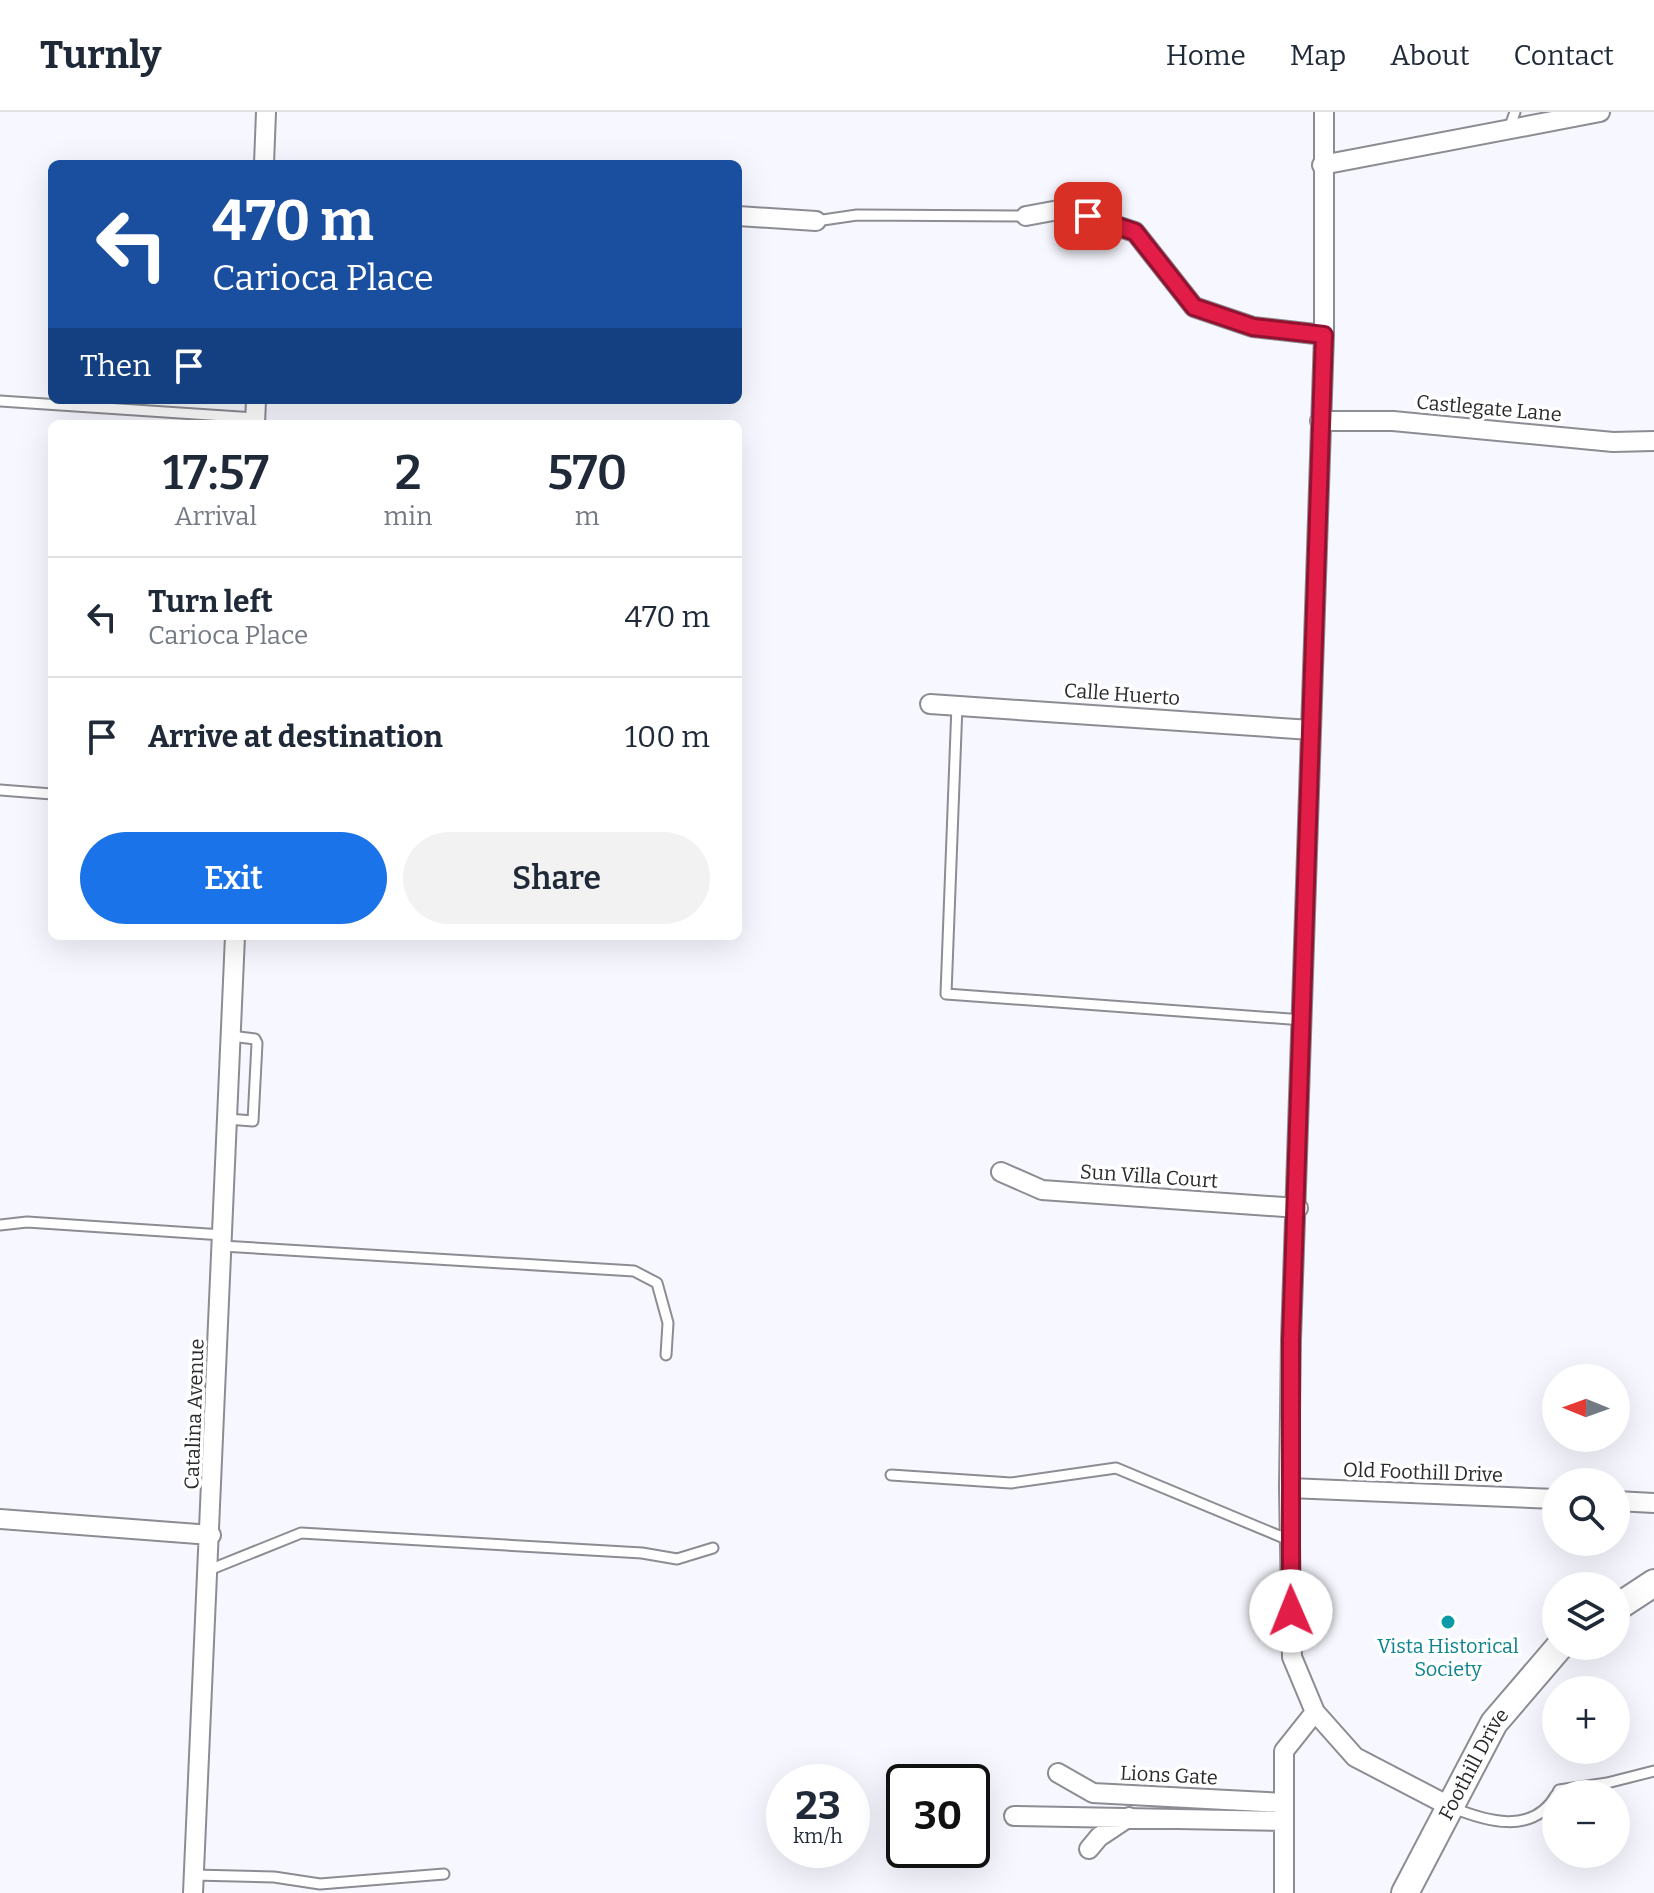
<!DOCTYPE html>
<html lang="en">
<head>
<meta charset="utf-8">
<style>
  body { margin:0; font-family:Bitter,serif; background:#f2f2f3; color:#1f2937; height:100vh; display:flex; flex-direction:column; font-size:30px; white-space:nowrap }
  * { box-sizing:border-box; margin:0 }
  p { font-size:26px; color:#747a83 }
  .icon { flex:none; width:44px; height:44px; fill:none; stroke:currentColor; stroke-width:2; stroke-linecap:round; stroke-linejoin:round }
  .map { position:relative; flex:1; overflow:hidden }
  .drawer { position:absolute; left:48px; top:308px; width:694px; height:520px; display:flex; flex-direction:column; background:#fff; border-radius:12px; box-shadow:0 8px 32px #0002 }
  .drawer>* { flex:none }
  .top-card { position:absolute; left:48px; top:48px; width:694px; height:244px; border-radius:12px; box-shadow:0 8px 32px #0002; background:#1a4fa0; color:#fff; overflow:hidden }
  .needle { width:52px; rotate:271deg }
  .controls { position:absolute; left:1542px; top:1252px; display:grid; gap:16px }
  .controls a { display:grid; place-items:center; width:88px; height:88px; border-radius:50%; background:#fff; box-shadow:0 8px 32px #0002; font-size:40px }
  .speed { position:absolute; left:766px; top:1652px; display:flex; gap:16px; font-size:40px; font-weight:700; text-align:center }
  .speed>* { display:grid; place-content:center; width:104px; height:104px; border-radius:50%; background:#fff; box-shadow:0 8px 32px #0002; line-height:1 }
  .speed small { font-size:20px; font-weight:400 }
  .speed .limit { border:4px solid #111; border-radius:12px; background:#fff; color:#111 }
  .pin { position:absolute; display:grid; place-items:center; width:68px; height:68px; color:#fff; margin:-34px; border-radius:16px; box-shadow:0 4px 12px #0006 }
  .me { position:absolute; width:88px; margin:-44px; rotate:359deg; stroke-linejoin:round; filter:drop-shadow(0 0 6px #0008) }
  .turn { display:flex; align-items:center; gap:28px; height:168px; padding:0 32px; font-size:36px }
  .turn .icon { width:104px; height:104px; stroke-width:2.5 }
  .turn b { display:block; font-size:56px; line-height:68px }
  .then { display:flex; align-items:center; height:76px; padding:0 32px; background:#0003; gap:16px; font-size:30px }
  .eta { display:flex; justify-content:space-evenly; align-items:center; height:136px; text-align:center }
  .eta b { font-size:48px; font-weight:600; line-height:56px }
  .primary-button { display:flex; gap:16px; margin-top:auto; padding:16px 32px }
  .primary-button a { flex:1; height:92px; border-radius:48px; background:#1a73e8; color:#fff; font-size:32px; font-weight:600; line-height:92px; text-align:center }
  .primary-button a+a { background:#f2f2f3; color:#1f2937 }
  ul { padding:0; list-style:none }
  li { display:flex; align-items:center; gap:24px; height:120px; padding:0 32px; border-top:2px solid #e0e1e3 }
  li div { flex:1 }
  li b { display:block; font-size:30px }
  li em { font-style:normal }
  header { display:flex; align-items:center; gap:48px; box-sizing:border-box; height:112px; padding:0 40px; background:#fff; border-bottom:2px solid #e0e1e3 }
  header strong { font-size:38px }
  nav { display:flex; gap:44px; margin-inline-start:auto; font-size:28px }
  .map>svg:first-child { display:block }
</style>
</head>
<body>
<header>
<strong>Turnly</strong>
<nav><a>Home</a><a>Map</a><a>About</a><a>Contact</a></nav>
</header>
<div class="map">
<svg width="1654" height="1781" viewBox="0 0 1654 1781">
  <rect width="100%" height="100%" fill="#f7f7ff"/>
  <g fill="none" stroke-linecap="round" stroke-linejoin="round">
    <defs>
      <path id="lane" d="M1509,17L1515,0
        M816,109L857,103L1026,104
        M0,289L255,306
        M957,593L946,882L1303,908
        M0,678L52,682
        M227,1007L253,1009L257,931L255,927L231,924
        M0,1113L27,1110L223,1123
        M222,1134L634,1159L657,1171L668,1211L666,1243
        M891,1363L1011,1371L1116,1356L1289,1428
        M209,1458L301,1421L642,1441L677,1447L713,1436
        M1557,1682L1559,1678L1607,1671L1654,1659
        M1451,1695C1485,1709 1533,1724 1556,1683
        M194,1763L274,1765L320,1772L444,1762"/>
      <path id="street" d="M1324,0V223L1291,1228L1289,1376L1292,1545L1315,1600L1355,1645L1451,1695
        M264,52L266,0
        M1322,53L1600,0
        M738,104L816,109
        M1026,104L1064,97L1135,120L1194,195L1253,215L1324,223
        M1320,309H1393L1613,330L1654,329
        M255,312L256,288
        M930,592L1311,618
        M1001,1060L1042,1078L1298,1096
        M1289,1376L1556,1387
        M1616,1389L1654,1391
        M0,1407L211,1423
        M1058,1661L1093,1681L1284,1691
        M1014,1704L1284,1709
        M1089,1737L1099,1725L1129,1705
        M193,1781L235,824
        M1284,1781V1639L1315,1600"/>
      <g id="secondary">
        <path d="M1616,1496L1654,1471"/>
        <path id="s1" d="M1405,1781L1494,1611L1560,1534"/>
      </g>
    </defs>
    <use href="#lane" stroke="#8c8c93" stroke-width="13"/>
    <use href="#street" stroke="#8c8c93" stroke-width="22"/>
    <use href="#secondary" stroke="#8c8c93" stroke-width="30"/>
    <use href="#lane" stroke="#fff" stroke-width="9"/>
    <use href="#street" stroke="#fff" stroke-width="18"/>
    <use href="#secondary" stroke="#fff" stroke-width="26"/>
  </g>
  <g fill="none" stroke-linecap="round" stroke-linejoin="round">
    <defs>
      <path id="route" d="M1088,104L1135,120L1194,195L1253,215L1324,223L1291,1228V1499"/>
    </defs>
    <use href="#route" stroke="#92132f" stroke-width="20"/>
    <use href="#route" stroke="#e11d48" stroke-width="14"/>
  </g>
  <circle fill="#0f9aa8" stroke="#fff" stroke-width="3" cx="1448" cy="1510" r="8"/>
  <g text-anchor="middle" stroke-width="7" stroke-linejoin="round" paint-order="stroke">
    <g font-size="20" fill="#2a2a2d" stroke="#fff">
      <text transform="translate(1489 296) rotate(5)" y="7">Castlegate Lane</text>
      <text transform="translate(1122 582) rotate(4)" y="7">Calle Huerto</text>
      <text transform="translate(1149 1064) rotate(4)" y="7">Sun Villa Court</text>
      <text transform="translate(194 1302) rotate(-88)" y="7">Catalina Avenue</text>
      <text transform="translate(1423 1360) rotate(2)" y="7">Old Foothill Drive</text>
      <text dy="7" stroke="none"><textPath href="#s1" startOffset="146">Foothill Drive</textPath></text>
      <text transform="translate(1169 1663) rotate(3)" y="7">Lions Gate</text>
    </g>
    <g font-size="20" fill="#0d838f" stroke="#fff">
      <text x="1448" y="1541">Vista Historical<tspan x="1448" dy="23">Society</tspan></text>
    </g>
  </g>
</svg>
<div class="controls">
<a><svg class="needle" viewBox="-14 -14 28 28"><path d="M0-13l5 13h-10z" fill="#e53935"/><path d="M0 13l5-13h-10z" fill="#747a83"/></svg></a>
<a><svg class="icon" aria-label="search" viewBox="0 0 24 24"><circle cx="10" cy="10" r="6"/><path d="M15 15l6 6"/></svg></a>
<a><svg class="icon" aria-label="layers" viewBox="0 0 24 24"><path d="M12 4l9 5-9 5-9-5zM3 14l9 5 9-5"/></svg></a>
<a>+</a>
<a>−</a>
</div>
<div class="speed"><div>23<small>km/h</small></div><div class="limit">30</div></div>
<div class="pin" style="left:1088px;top:104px;background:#d93025"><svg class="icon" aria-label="arrive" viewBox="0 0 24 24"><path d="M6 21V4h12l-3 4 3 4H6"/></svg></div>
<svg class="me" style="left:1291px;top:1499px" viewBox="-20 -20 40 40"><circle r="19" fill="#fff"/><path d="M0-13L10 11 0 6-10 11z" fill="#e11d48"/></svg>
<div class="top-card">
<div class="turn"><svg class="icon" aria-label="left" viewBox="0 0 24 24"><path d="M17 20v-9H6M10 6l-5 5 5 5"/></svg><div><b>470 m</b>Carioca Place</div></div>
<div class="then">Then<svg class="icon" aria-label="arrive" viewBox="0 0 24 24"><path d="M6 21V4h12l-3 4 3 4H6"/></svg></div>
</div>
<section class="drawer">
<div class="eta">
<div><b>17:57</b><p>Arrival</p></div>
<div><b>2</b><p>min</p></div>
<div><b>570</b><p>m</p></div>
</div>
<ul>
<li><svg class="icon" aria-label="left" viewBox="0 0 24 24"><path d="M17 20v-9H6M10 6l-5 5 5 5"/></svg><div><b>Turn left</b><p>Carioca Place</p></div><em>470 m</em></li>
<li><svg class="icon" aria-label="arrive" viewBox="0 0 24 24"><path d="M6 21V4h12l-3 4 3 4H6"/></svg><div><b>Arrive at destination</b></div><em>100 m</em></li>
</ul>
<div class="primary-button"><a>Exit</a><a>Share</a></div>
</section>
</div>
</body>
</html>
